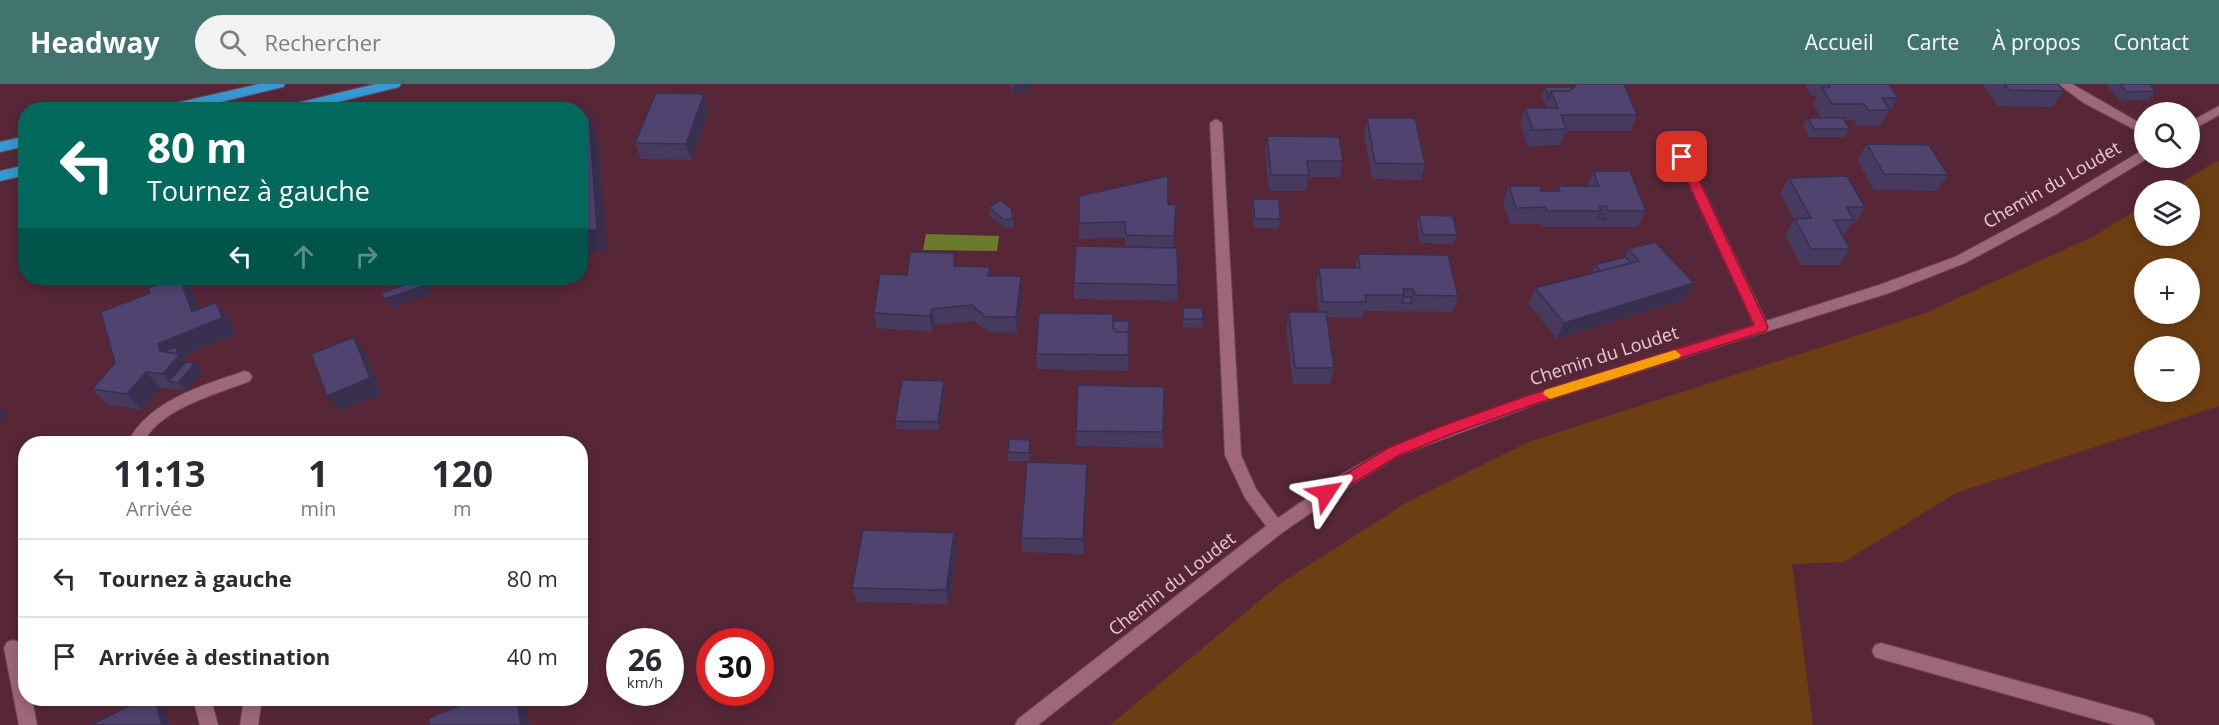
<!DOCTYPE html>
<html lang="fr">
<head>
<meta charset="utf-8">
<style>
  body { margin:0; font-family:"Open Sans",sans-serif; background:#f2f2f3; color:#2b2b33; height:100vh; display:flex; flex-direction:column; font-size:22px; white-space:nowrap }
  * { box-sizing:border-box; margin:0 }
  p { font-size:20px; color:#7c7c81 }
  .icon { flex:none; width:33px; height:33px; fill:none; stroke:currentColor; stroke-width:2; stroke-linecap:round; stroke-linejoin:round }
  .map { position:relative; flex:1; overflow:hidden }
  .details { position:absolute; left:18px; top:352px; width:570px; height:270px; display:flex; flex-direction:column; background:#fff; border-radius:24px; box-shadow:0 3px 15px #0003 }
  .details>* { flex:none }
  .banner { position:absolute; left:18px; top:18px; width:570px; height:183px; border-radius:24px; box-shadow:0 3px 15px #0003; background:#00695c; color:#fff; overflow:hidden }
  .controls { position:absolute; left:2134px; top:18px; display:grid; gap:12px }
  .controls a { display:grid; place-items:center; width:66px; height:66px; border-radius:50%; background:#fff; box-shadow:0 3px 15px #0003; font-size:30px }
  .speed { position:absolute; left:606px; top:544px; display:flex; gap:12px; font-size:30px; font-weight:700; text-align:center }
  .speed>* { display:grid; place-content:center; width:78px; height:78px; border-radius:50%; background:#fff; box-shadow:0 3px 15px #0003; line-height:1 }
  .speed small { font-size:15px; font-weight:400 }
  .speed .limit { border:9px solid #d22; background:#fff; color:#111 }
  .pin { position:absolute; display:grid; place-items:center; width:51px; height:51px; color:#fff; margin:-26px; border-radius:12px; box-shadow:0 3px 9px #0006 }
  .me { position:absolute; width:66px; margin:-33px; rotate:57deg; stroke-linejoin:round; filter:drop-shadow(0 0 4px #0008) }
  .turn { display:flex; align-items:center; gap:21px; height:126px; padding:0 30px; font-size:27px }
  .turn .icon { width:78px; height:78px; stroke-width:2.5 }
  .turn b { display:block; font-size:42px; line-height:51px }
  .lanes { display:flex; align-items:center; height:57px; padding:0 30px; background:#0003; justify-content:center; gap:30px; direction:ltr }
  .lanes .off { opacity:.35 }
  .eta { display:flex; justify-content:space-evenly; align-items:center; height:102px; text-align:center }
  .eta b { font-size:36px; font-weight:700; line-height:42px }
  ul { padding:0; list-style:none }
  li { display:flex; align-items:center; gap:18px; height:78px; padding:0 30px; border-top:2px solid #e1e1e2 }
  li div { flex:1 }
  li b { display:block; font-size:22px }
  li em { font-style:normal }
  header { display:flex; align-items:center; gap:36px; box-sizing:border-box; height:84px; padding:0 30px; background:#42746f; color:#fff }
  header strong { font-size:28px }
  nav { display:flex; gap:33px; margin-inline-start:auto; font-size:21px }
  .search { width:420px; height:54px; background:#f2f2f3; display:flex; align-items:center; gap:15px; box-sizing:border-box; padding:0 21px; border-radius:33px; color:#7c7c81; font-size:22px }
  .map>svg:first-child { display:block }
</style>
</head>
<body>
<header>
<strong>Headway</strong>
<div class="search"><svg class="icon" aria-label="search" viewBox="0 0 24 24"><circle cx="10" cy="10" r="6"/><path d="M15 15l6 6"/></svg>Rechercher</div>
<nav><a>Accueil</a><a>Carte</a><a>À propos</a><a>Contact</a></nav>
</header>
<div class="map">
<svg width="2219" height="641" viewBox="0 0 2219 641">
  <rect width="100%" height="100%" fill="#572738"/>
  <path fill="#6e3e13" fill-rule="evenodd" d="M2219,76V322L1956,409L1844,478L1792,480L1813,641H1110L1281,499L1409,417L1531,357L1923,230L2092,153L2145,121V152H2190V106H2169ZM2145,184H2190V230H2145ZM2145,262H2190V308H2145Z"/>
  <path fill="#6c7a2b" d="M926,150L999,152L997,167L923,166Z"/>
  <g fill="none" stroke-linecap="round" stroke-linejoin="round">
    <defs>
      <path id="lane" d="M245,287L250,289L252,293L250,297C217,310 158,325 143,360H127C147,317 203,301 245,287Z
        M13,556L19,558C27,576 26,596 26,615H32L37,641H19L4,564L7,558Z
        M1881,559L2146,632L2152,635L2155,641H2116L1881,575L1875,573L1872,567L1875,561Z
        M193,615H211L218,641H200Z
        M244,615H262L258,641H240Z"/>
      <path id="street" d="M2058,0H2072L2145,42V51L2084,19Z
        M2219,22V31L2190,47V38Z
        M1216,35L1222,39L1241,371L1256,405L1278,434L1337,393L1388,364L1529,311L1754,241L1676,73L1678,70L1682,69L1688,73L1766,237L1879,201L1955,173L2048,123L2141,67L2145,66V74H2148L2058,129L1965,179L1889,209L1539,319L1398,372L1349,403L1283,448L1038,641H1015L1018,635L1266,442L1245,414L1225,371L1210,39Z"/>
      <path id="highway" d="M259,0H285L283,3L188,26H160L167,21Z
        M376,0H401L399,3L306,26H278L280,23Z
        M26,52V62L0,68V58Z
        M26,81V91L0,97V87Z"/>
    </defs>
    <use href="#lane" stroke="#6e4555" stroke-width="2"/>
    <use href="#street" stroke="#6e4555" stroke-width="2"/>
    <use href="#highway" stroke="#6e4555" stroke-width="2"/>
    <use href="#lane" fill="#9f687a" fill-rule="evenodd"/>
    <use href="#street" fill="#9f687a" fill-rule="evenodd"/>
    <use href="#highway" fill="#369ad4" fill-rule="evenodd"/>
  </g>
  <path fill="#463a5f" d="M1010,0H1029V8L1014,10Z
    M1804,0H1888L1898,14L1880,42H1858L1854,36H1844L1850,45L1844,53H1809L1803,42L1808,34H1821L1813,19L1817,12L1811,11Z
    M1982,0H2058L2064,7L2052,23L1998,22Z
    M2106,0H2150L2156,7L2149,16L2120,17Z
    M1545,3L1637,31L1631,47H1566L1560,61L1527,62L1520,40L1525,24H1546L1542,12Z
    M709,26L692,76L641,75L635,59Z
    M1367,34L1425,80L1421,96L1372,95L1364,50Z
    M1267,52L1343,77L1340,93H1308L1306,107H1269L1265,69Z
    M1867,60L1948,91L1937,107L1874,106L1857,76Z
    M1593,87L1646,127L1638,143H1541L1540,140H1510L1503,118L1509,102L1541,107H1556L1558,102H1587Z
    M1789,94L1865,123L1855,139H1852L1844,152H1842L1850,165L1840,181H1801L1785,151L1794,136L1780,110Z
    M1253,115L1280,135L1279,144H1254L1252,124Z
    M1176,120L1174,164L1178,201L1177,217L1074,215V199L1125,163V154L1079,155V139Z
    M989,123L1013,134L1014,143L1005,144L990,132Z
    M1419,131L1457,151L1454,160L1420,159L1417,140Z
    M1628,165L1694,199L1686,215L1557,255L1529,220L1535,204L1592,189L1595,181L1625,173Z
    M1358,170L1458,212L1453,228L1364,227L1362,234L1327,233L1334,284L1330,300H1293L1286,244L1289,228H1319L1316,200L1319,184H1355Z
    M956,182L991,192L1022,208L1017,249L988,248L974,237L935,241L932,248L877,244L874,229L907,191Z
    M193,208L199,225L216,218L229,234L236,250L184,271L185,276L186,278L195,279L203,288L186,307L161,304L142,326L107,320L92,305L115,279L150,209Z
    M1183,224L1203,235L1202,244L1183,243Z
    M1113,237H1129L1128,287L1037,285L1036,270Z
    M944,297L945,305L939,346L897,345L895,337Z
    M1076,347L1163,348V364L1076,362Z
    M1030,356V364L1029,377H1008V368Z
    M1087,380V395L1084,470L1022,468L1021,454Z
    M954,449L957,464L949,520L857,518L852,504Z"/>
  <path fill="#392f4e" d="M1022,0H1029V8L1014,10L1013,2Z
    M704,10L709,26L692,76L686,60Z
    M589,32L598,54L607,166L580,171V148Z
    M1021,192L1022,208L1017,249L1016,233Z
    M180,194L193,208L204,242L216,218L229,234L236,250L184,271L185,276L192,283L195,279L203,288L186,307L178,299L169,297L163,290L158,260L192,228Z
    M423,194L428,203L431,210L391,224L385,215Z
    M1694,199L1686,215L1557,255L1564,239Z
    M932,225L935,241L932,248L930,232Z
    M354,253L365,269L382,310L339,327L327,312Z
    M146,288L161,304L142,326L127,310Z
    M944,297L945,305L939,346L938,338Z
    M0,325L6,331L0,336Z
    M1087,380V395L1084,470L1083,455Z
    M954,449L957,464L949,520L946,506Z
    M60,615H85L69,623L58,616Z
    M155,615H160L163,617L170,641H162Z
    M516,615H524L530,641H521Z"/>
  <path fill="#51436f" stroke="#392f4e" stroke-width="1.5" d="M1577,0H1624L1637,31H1561L1566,45L1533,46L1525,24H1558L1551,7H1569Z
    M1829,0H1888L1898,14H1882L1890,26H1868L1864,20H1832L1822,3H1830Z
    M2004,0H2058L2064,7L2009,6Z
    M2120,0H2150L2156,7L2127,8Z
    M1545,3H1574L1569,7H1551L1549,14Z
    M656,9L704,10L686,60L635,59Z
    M589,32L597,145L580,148V34Z
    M1367,34H1415L1425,80L1375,79Z
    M1808,34H1843L1850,45H1814Z
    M1267,52L1339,53L1343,77H1307L1309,91H1271Z
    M1867,60L1929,61L1948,91L1884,90Z
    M1593,87H1630L1646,127H1608L1606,122H1599L1601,127H1547L1546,123L1516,124L1509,102H1540L1541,107H1560L1558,102H1599Z
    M1168,92V121L1176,120L1174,152L1126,151L1125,138L1079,139V112Z
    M1847,92L1865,123H1846L1854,136H1834L1850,165H1811L1795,135L1811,134L1789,94Z
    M1253,115H1279L1280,135H1255Z
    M1000,116L1011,124L1013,134L1004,136L989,123Z
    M1600,130H1603L1605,135L1598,134Z
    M1419,131L1453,132L1457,151H1423Z
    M1655,158L1694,199L1564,239L1535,204L1639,177L1628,165Z
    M1076,162L1177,164L1178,201L1074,199Z
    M910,168L954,169V182L990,183L988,192H1021L1016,233H986L972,221L932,225L930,232L874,229L880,190L907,191Z
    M1358,170L1448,171L1458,212L1415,211L1413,205H1403L1404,211H1365L1366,218H1323L1319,184H1360Z
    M1625,173L1631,179L1600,187L1595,181Z
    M175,194H180L192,228L216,218L222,234L158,260L160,267L180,270L163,290L146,288L127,310L92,305L115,279L101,228L150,209L148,204Z
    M423,194L426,201L385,215L381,209Z
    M1404,213H1411L1412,219H1402Z
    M1183,224H1202L1203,235H1183Z
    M1289,228H1326L1334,284H1295Z
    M1039,229L1113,230V244L1118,248H1129L1128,271L1036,270Z
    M1113,237H1129L1128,253L1129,248H1118L1113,244Z
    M354,253L370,294L327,312L311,270Z
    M176,263L178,270L165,268L164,267Z
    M186,278L195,279L178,299L169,297Z
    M902,296L944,297L938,338L895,337Z
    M1078,301L1164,303L1163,348L1076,347Z
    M1009,355L1030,356L1029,369L1008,368Z
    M1027,378L1087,380L1083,455L1021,454Z
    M863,446L954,449L946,506L852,504Z
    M143,615H155L162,641H91Z
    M476,615H516L521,641H430L429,634Z"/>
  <path fill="#e11d48" stroke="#92132f" stroke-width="1.5" d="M1682,69L1688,73L1768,243L1766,247L1538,319L1449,351L1398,372L1331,413H1321L1319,409L1321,405L1388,364L1439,343L1529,311L1754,241L1676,73Z"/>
  <path fill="#f59e0b" d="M1675,266L1681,271L1679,274L1550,315L1543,310L1545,306Z"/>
  <g text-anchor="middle" stroke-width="6" stroke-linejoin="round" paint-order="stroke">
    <g font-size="18" fill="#e8c9d2" stroke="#572738">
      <text transform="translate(2052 101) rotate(-30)" y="6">Chemin du Loudet</text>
      <text transform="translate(1604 272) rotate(-18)" y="6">Chemin du Loudet</text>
      <text transform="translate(1172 500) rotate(-38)" y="6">Chemin du Loudet</text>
    </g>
  </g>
</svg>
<div class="controls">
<a><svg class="icon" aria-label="search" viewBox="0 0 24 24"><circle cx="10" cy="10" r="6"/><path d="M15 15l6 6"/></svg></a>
<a><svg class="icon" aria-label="layers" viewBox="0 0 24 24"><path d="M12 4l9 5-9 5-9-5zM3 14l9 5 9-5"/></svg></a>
<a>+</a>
<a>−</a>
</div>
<div class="speed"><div>26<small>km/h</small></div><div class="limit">30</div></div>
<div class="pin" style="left:1682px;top:73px;background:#d93025"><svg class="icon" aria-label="arrive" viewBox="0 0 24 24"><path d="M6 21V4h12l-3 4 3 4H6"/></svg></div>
<svg class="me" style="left:1326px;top:409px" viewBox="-20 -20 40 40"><path d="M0-17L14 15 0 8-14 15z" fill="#e11d48" stroke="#fff" stroke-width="4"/></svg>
<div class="banner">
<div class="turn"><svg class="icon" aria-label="left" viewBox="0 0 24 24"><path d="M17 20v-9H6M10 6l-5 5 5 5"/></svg><div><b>80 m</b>Tournez à gauche</div></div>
<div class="lanes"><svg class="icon" aria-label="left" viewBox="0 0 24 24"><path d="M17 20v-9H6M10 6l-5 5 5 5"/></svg><svg class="icon off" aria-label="ahead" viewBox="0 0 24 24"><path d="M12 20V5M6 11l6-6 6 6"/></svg><svg class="icon off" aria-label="right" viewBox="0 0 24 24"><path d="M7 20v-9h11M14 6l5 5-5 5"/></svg></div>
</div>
<section class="details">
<div class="eta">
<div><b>11:13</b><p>Arrivée</p></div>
<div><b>1</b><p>min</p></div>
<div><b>120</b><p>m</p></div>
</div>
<ul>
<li><svg class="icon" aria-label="left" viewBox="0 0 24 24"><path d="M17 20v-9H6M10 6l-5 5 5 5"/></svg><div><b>Tournez à gauche</b></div><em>80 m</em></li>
<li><svg class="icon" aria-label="arrive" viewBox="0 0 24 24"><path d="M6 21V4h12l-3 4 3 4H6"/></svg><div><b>Arrivée à destination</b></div><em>40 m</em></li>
</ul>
</section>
</div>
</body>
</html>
